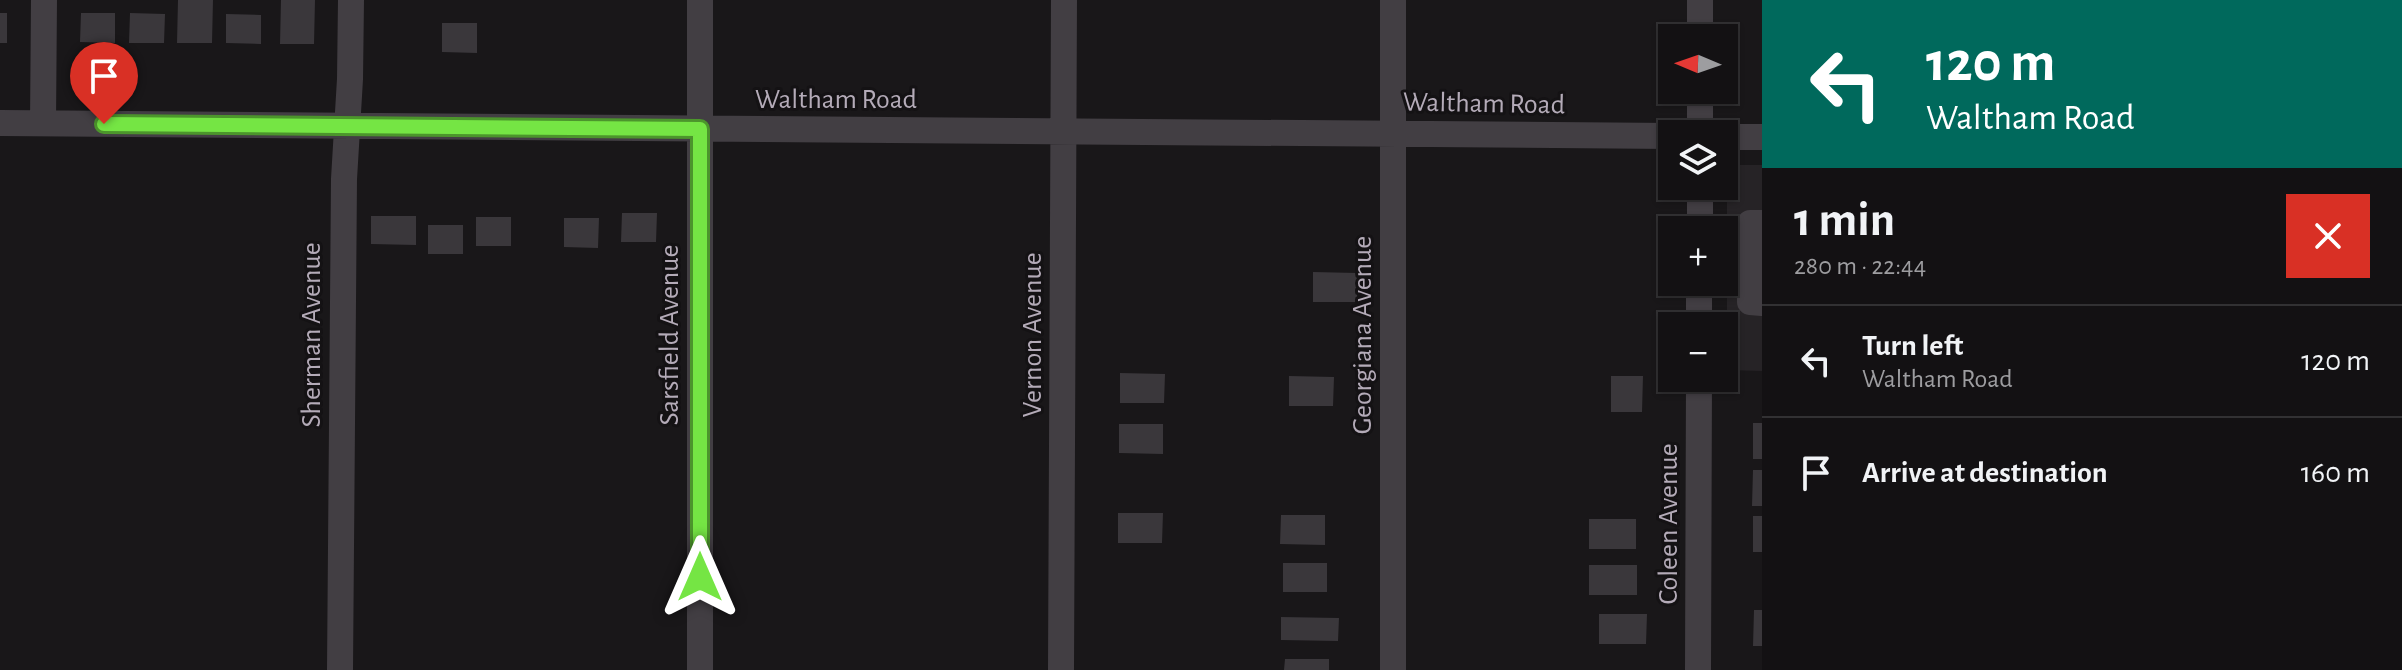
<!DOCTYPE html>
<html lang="en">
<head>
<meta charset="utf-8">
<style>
  body { margin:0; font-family:"Alegreya Sans",sans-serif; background:#201f21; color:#f1f3f6; height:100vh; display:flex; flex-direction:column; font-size:30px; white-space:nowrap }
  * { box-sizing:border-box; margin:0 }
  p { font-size:26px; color:#9d9da0 }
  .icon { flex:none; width:44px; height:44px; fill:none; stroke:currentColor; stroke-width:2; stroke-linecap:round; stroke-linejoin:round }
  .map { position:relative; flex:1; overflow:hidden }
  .side { display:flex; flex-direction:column; background:#131113; width:640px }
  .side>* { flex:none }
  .top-card { background:#00695c; color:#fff; overflow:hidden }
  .needle { width:52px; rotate:272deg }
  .fabs { position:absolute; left:1658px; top:24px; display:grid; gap:16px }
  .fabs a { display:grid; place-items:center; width:80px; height:80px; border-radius:0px; background:#131113; box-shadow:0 2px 6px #0004,0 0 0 2px #323133; font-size:40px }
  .pin { position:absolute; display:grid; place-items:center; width:68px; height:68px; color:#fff; margin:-82px -34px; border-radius:50% 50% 50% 0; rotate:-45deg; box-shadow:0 0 8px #0007 }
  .pin .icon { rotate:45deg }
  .me { position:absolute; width:88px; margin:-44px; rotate:0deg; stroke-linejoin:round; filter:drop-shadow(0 0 6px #0008) }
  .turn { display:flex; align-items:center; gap:28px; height:168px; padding:0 32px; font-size:36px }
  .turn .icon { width:104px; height:104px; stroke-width:2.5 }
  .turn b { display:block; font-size:56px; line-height:68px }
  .round { display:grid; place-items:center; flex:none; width:84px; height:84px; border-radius:0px; background:#201f21 }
  .headline { display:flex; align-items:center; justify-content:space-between; height:136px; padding:0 32px }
  h1 { font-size:48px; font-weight:700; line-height:60px }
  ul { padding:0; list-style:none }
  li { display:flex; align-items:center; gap:24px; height:112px; padding:0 32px; border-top:2px solid #323133 }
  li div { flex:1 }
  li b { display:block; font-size:30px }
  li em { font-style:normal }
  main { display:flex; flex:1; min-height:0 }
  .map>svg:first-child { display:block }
</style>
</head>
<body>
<main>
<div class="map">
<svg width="1762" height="670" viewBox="0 0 1762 670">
  <rect width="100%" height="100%" fill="#191719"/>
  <path fill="#262326" d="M1727,165H1762V371L1727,370Z"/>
  <path fill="#3a373b" d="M178,0H213L212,43H177Z
    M281,0H315L314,44H280Z
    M0,13H7V43H0Z
    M81,13H115V43L80,42Z
    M130,13L165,14L164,43H129Z
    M226,14L261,15V44L226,43Z
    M442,23H477V53L442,52Z
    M622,213H657L656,242H621Z
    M371,216H416V245L371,244Z
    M476,217H511V246H476Z
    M564,218H599L598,248L564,247Z
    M428,225H463V254H428Z
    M1313,272L1357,273V302H1313Z
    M1120,373L1165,374L1164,403H1120Z
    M1289,376L1334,377L1333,406H1289Z
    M1611,376H1643L1642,412H1611Z
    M1753,423H1762V459H1753Z
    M1119,424H1163V454L1119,453Z
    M1753,470H1762V506H1752Z
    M1118,513H1163L1162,543H1118Z
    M1281,515H1325V545L1280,544Z
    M1753,516H1762V552H1753Z
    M1589,519H1636V549H1589Z
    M1283,563H1327V592H1283Z
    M1589,565H1637V595H1589Z
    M1754,610H1762V646H1753Z
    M1599,614H1647L1646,644H1599Z
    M1281,617L1339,618L1338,641L1281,640Z
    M1285,659H1329V670H1284Z"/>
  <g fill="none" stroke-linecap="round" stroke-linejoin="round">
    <path stroke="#423e43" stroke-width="26" d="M1700,38V0
      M1700,90V134
      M0,123L1672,136
      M43,123L44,0
      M1724,137H1762
      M1762,223H1750V302L1762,303
      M1700,230V186
      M1699,326V282
      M340,670L344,179L350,79L351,0
      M700,670V0
      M1061,670L1064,0
      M1393,670V0
      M1698,670L1699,378"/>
  </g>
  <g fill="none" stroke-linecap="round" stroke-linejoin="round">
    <defs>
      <path id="route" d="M104,124L700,129V577"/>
    </defs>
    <use href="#route" stroke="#4c952c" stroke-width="20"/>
    <use href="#route" stroke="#75e544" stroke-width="14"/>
  </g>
  <g text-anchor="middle" stroke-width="6" stroke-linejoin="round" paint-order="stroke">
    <g font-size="28" fill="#b4abb8" stroke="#141214">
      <text x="836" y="108">Waltham Road</text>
      <text transform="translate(1484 102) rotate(1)" y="10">Waltham Road</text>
      <text transform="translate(310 335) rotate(-90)" y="10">Sherman Avenue</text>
      <text transform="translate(668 335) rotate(-90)" y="10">Sarsfield Avenue</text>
      <text transform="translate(1031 335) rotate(-90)" y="10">Vernon Avenue</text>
      <text transform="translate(1361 335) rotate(-90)" y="10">Georgiana Avenue</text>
      <text transform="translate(1667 524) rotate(-90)" y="10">Coleen Avenue</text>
    </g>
  </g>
</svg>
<div class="fabs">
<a><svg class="needle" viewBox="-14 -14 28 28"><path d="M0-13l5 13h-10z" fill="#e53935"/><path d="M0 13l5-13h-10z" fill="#9d9da0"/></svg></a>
<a><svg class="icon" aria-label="layers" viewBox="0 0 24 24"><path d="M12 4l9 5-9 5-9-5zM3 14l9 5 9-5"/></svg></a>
<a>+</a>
<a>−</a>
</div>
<div class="pin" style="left:104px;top:124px;background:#d93025"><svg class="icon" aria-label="arrive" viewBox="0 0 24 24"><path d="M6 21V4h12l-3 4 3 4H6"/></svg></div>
<svg class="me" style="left:700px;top:577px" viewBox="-20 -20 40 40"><path d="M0-17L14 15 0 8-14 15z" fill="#75e544" stroke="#fff" stroke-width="4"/></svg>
</div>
<section class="side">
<div class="top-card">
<div class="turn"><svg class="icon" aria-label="left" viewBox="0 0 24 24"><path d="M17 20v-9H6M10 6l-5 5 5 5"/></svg><div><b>120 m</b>Waltham Road</div></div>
</div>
<div class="headline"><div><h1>1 min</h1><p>280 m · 22:44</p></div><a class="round" style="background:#d93025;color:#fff"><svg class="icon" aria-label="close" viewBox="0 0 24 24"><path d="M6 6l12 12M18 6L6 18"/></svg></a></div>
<ul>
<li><svg class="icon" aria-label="left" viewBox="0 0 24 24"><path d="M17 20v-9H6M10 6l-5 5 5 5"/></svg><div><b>Turn left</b><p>Waltham Road</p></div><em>120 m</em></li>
<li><svg class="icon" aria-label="arrive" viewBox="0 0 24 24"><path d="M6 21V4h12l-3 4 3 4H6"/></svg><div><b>Arrive at destination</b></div><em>160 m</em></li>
</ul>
</section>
</main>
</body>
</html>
